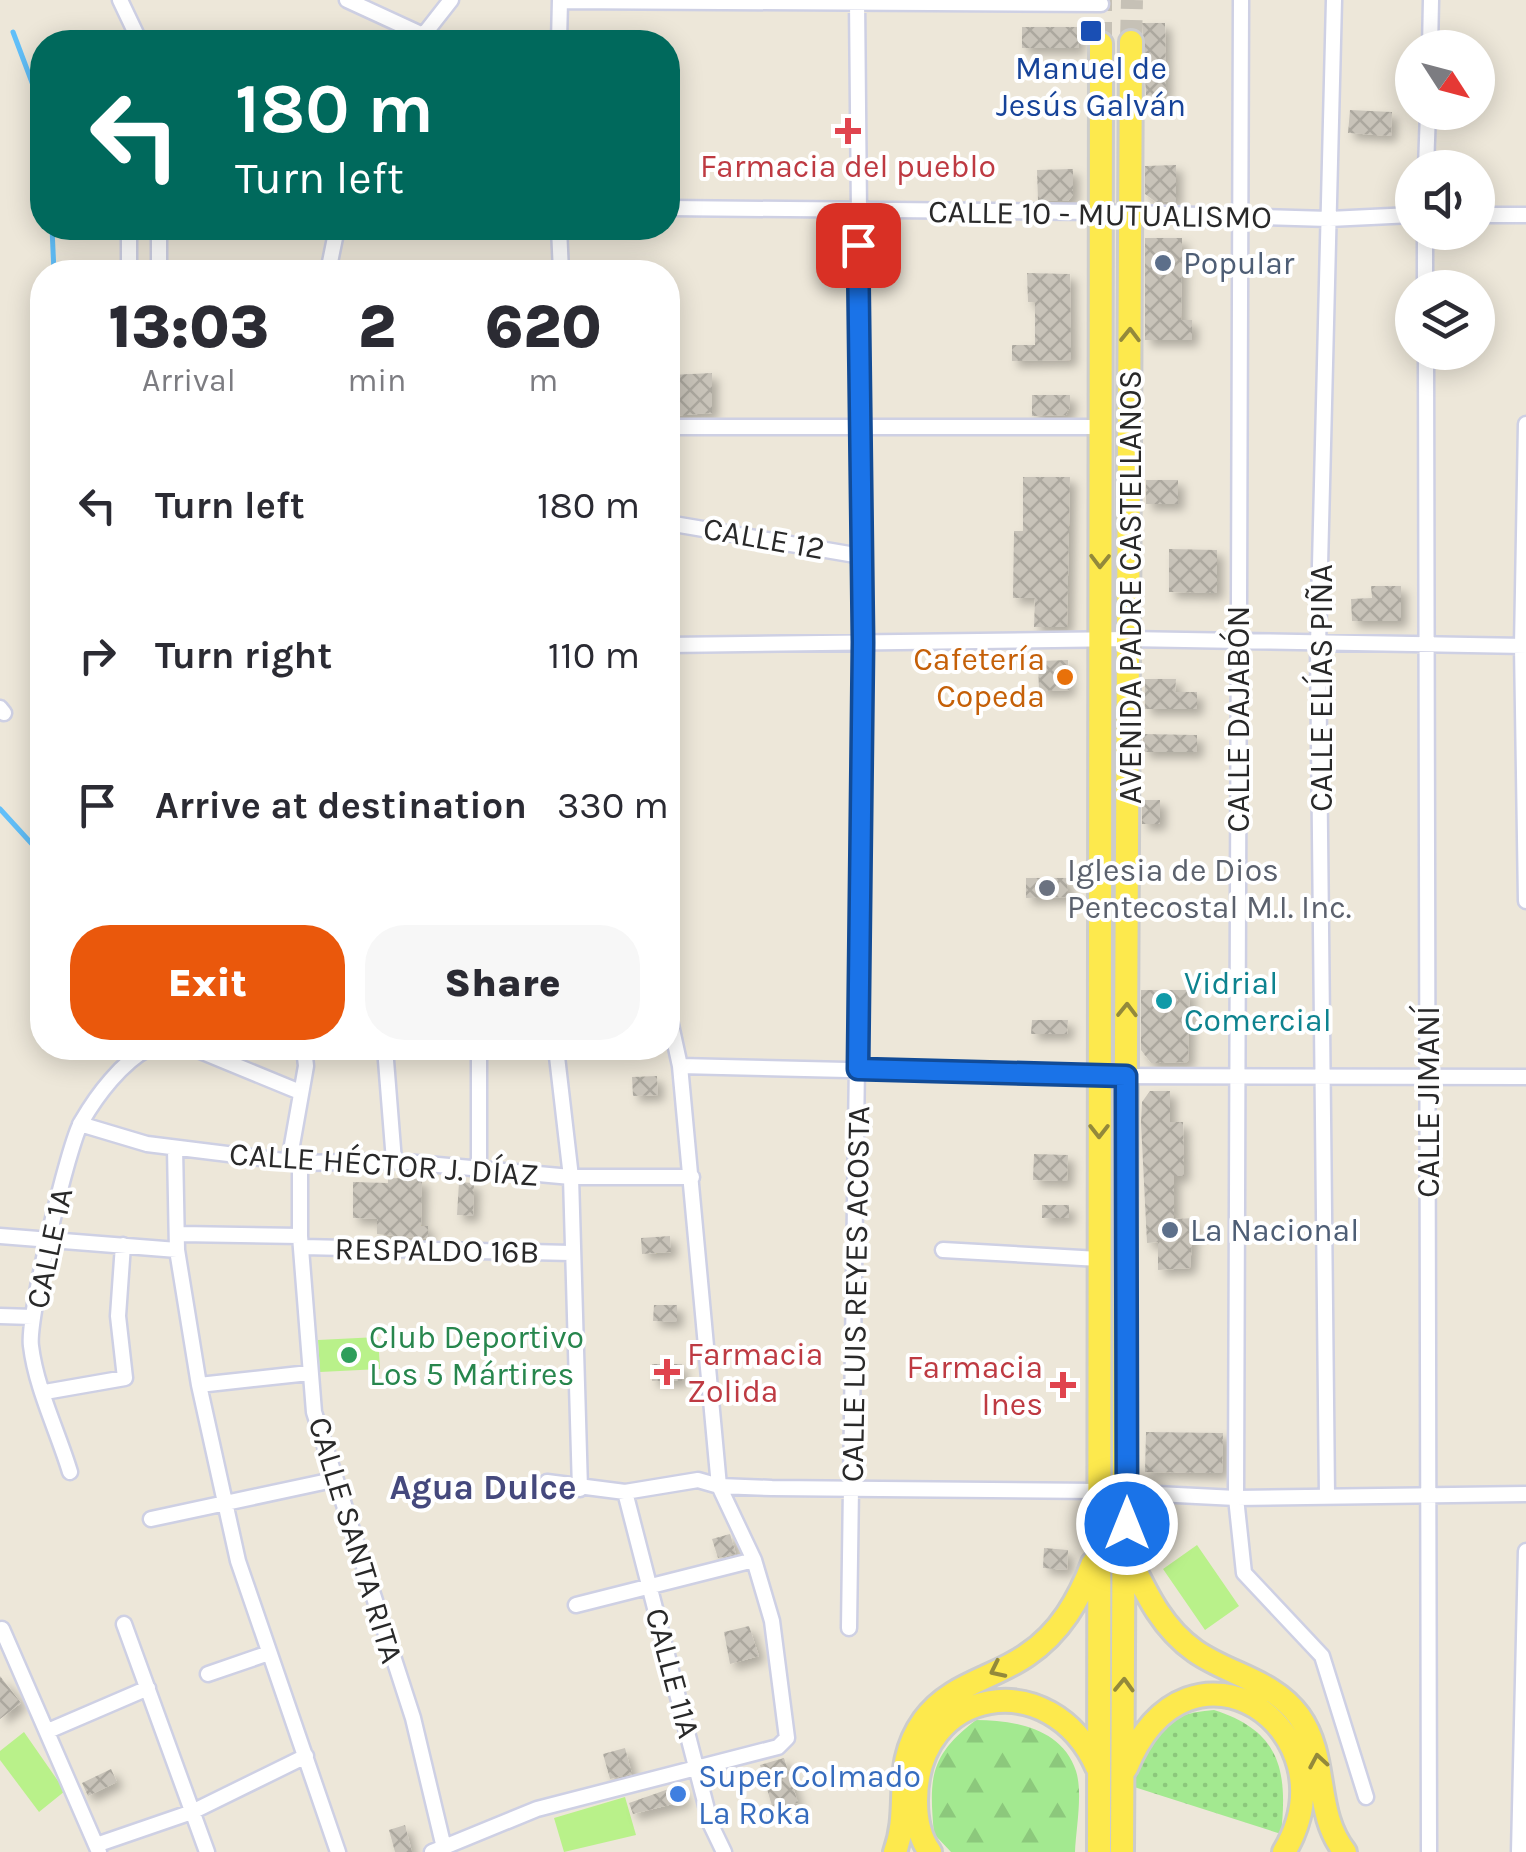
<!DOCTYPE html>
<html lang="en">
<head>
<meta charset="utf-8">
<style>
  body { margin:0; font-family:Karla,sans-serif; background:#f7f7f7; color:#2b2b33; height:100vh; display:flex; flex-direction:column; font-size:38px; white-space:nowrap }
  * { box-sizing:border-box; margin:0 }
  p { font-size:32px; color:#7c7c81 }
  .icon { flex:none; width:55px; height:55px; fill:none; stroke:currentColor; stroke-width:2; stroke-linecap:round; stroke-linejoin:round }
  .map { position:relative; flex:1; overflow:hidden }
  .panel { position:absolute; left:30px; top:260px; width:650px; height:800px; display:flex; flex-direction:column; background:#fff; border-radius:40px; box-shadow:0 5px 25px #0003 }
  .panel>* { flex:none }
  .guide { position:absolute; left:30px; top:30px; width:650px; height:210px; border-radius:40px; box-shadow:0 5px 25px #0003; background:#00695c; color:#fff; overflow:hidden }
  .needle { width:65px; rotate:126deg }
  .tools { position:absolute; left:1395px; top:30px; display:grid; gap:20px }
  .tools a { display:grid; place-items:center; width:100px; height:100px; border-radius:50%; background:#fff; box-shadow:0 5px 25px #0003; font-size:50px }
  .pin { position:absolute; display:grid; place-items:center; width:85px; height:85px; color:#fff; margin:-42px; border-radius:20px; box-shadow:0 5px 15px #0006 }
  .me { position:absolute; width:110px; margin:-55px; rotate:0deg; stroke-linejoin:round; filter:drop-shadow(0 0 8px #0008) }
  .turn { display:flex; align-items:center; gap:35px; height:210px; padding:0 40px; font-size:45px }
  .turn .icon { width:130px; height:130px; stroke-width:2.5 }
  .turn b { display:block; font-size:70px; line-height:85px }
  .eta { display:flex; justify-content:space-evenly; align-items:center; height:170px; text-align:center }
  .eta b { font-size:60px; font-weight:800; line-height:70px }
  .primary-button { display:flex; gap:20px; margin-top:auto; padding:20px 40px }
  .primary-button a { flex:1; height:115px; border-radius:40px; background:#ea580c; color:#fff; font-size:40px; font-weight:800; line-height:115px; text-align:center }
  .primary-button a+a { background:#f7f7f7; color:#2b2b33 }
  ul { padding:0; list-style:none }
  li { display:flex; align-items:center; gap:30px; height:150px; padding:0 40px }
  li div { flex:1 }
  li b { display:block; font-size:38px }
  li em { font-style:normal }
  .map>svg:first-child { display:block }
</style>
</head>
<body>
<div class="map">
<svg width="1526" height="1852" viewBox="0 0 1526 1852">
  <defs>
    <pattern id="forest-firs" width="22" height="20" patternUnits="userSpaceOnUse" patternTransform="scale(2.5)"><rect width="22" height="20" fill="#a3e990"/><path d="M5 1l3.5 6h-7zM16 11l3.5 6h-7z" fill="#8cc87c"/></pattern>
    <pattern id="park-dots" width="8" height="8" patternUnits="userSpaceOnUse" patternTransform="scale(2.5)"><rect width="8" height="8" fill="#a3e990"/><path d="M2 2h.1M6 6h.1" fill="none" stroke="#8cc87c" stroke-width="1.8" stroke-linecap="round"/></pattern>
    <pattern id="building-cross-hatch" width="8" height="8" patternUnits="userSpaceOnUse" patternTransform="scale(2.5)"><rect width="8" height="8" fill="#c8c3b9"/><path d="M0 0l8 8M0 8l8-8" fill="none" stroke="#aca89f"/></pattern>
    <filter id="shadow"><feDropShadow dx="6" dy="6" stdDeviation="5" flood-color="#0004"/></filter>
  </defs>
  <rect width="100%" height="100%" fill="#ede7d9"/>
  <path fill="url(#forest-firs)" d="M976,1720C1014,1720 1062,1728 1076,1771C1083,1793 1076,1829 1075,1852H951L934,1834C929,1778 929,1756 976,1720Z"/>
  <path fill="url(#park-dots)" d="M1214,1710C1280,1731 1288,1770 1281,1834L1131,1786C1144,1735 1159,1714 1214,1710Z"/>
  <path fill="#b9f18a" d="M378,1337L380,1369L320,1372L318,1340Z
    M1197,1545L1239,1606L1205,1630L1163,1569Z
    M24,1732L65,1791L39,1812L0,1760V1751Z
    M625,1797L636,1835L564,1852L554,1818Z"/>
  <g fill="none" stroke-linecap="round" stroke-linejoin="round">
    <path stroke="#61bff9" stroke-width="5" d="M13,32L42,109
      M52,228L54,272
      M0,809L42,855"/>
  </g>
  <path fill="url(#building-cross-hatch)" filter="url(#shadow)" d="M1142,23H1165L1166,95H1146Z
    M1022,27H1079V48H1022Z
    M1350,110L1392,112L1391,136L1348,133Z
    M1176,165V201L1156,202L1145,194V166Z
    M1073,169V195L1068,201H1038L1037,170Z
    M1145,238H1182L1181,320H1192V340H1145Z
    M1027,273L1070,274L1071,360L1012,361V345H1035V302H1028Z
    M712,373V413L669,416L670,375Z
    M1032,395H1070V407L1066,415L1032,416Z
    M1023,477H1070L1067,627H1034L1035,598H1013L1014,531H1023Z
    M1146,480H1178V504H1146Z
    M1169,549L1217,550V593L1169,592Z
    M1371,586H1401V621H1352L1351,599L1372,598Z
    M1068,660L1069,690L1039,691L1038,661Z
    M1145,679H1176L1175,692H1197V709H1145Z
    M1143,734L1197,735V752H1143Z
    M1142,800H1160V824H1142Z
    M1026,878H1067L1068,897L1026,898Z
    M1141,990H1190L1188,1062L1151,1063L1141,1050Z
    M1032,1020H1068L1067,1034H1031Z
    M657,1076L658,1095L633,1096L632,1077Z
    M1150,1091H1170V1122H1183L1184,1176H1174V1219L1194,1218L1190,1268L1158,1270V1242L1147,1243L1141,1123L1142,1102Z
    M1034,1154L1068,1155L1067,1181L1033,1180Z
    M388,1178L422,1179L421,1226H428V1239L377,1234V1219L353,1218V1182L388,1183Z
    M459,1182L474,1183L473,1216L457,1215Z
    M1042,1205H1069V1218H1042Z
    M670,1236L671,1252L642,1254L641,1238Z
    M654,1305H677V1322L653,1321Z
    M652,1364H682V1381H652Z
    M1146,1432L1223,1433L1222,1473L1145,1472Z
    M730,1534L736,1554L718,1558L712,1539Z
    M1044,1548L1068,1550L1067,1570L1043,1568Z
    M749,1626L759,1656L730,1664L724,1632Z
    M0,1676L21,1703L0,1719Z
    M625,1748L632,1774L610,1779L603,1754Z
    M784,1758L798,1803L772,1806L760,1765Z
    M111,1769L117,1782L88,1796L82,1783Z
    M680,1785L685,1801L633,1814L629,1803Z
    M405,1825L412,1852H395L389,1830Z"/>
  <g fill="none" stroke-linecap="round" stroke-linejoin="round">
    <path stroke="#c6c1b6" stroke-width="22" stroke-dasharray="22 11" stroke-linecap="butt" d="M1131,42L1132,0
      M1101,44V0"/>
    <defs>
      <path id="street" d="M120,0L140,42
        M347,0L423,35
        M1241,0L1236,1498L1244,1573L1322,1656L1366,1797
        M560,1L1101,4
        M418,42L451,0
        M559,42L560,0
        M1430,48L1431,0
        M1426,168L1428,112
        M668,208L1101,212L1329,219L1412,215
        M1478,215H1526
        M159,228V272
        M559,228L561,272
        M1425,232V288
        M129,272V228
        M328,272L337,228
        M1426,352L1429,1852
        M1526,424L1522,646L1526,901
        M668,427H1101
        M668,523L861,556
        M668,645L1127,639L1526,646
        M0,708L4,713
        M193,1048L300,1092
        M385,1048L394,1161
        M556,1048L571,1177L580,1489
        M680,1066L1099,1076L1526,1077
        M80,1124L147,1144L300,1163L394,1161L571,1177H692
        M175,1148L177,1250L199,1385L238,1561L338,1852
        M289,1162L306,1066L304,1048
        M300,1163V1236L314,1412L413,1718L445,1852
        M479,1168V1048
        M180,1234L300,1236
        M0,1236L177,1250
        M303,1247L571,1253
        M943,1250L1099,1259
        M0,1316L33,1317
        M199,1385L309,1373
        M45,1392L125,1378L118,1316L123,1245
        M70,1472C58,1432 36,1388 31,1346C27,1320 68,1144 82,1121C97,1095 122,1062 149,1048
        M547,1482L625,1492L698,1480L719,1486L772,1488L1098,1491L1236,1498L1526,1494
        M625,1492L711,1825L724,1852
        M1327,1496L1318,646L1334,0
        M151,1519L333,1480
        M576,1605L754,1560
        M124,1624L207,1852
        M849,1628L863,641L857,0
        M2,1629L99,1852
        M208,1674L269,1653
        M48,1731L148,1688
        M96,1845L192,1812L306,1756
        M432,1852L537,1809L778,1747L787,1738L772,1621L754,1560L719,1486L680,1066L668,1011
        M1519,1852L1526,1551"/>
      <path id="primary" d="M1129,1558C1146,1593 1162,1628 1195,1651C1229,1675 1273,1680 1299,1716C1329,1758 1313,1812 1345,1852
        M1126,1768C1189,1614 1357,1731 1284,1852
        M895,1852C912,1806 891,1766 924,1720C950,1684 993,1679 1027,1655C1060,1633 1079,1600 1093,1563
        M930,1852C919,1837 916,1818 916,1801C916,1686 1051,1664 1097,1767
        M1099,1852L1101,44
        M1122,1852L1131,42"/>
    </defs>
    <use href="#street" stroke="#ced0e4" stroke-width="19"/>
    <use href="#primary" stroke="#ccc" stroke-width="28"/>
    <use href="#street" stroke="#fff" stroke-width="14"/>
    <use href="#primary" stroke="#fde94d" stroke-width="22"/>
  </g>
  <defs><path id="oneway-chevron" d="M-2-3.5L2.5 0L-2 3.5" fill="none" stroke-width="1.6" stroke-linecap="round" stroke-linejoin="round" transform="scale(2.5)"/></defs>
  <g stroke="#93893b">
    <use href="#oneway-chevron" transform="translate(1130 335) rotate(-89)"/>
    <use href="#oneway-chevron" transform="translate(1100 561) rotate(91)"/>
    <use href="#oneway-chevron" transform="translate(1127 1010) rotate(-89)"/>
    <use href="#oneway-chevron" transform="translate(1099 1131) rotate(90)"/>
    <use href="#oneway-chevron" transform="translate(997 1670) rotate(154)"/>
    <use href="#oneway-chevron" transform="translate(1124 1685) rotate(-88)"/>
    <use href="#oneway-chevron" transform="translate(1318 1761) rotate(-100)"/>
  </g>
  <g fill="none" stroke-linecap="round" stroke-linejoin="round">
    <defs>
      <path id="route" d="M858,245L863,642L858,1069L1126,1076L1127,1524"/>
    </defs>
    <use href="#route" stroke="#114b97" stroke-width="25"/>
    <use href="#route" stroke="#1a73e8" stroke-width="18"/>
  </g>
  <rect fill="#1a4fb4" stroke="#fff" stroke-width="4" x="1079" y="19" width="24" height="24" rx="5"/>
  <g fill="#e0444e" stroke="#fff" stroke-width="4">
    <path d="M843 116h10v10h10v10h-10v10h-10v-10h-10v-10h10z"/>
    <path d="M662 1357h10v10h10v10h-10v10h-10v-10h-10v-10h10z"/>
    <path d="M1058 1370h10v10h10v10h-10v10h-10v-10h-10v-10h10z"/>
  </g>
  <g fill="#5c6f8a" stroke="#fff" stroke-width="4">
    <circle cx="1163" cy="263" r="10"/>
    <circle cx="1170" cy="1230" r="10"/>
  </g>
  <circle fill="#e8710a" stroke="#fff" stroke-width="4" cx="1065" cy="677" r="10"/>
  <circle fill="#6b7280" stroke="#fff" stroke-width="4" cx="1047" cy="888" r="10"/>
  <circle fill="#0f9aa8" stroke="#fff" stroke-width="4" cx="1164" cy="1001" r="10"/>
  <circle fill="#2e9e5b" stroke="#fff" stroke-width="4" cx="349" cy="1355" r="10"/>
  <circle fill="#3f7fe0" stroke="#fff" stroke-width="4" cx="678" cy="1794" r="10"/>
  <g text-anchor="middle" stroke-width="8" stroke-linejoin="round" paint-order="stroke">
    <g font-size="32" fill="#164399" stroke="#fff">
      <text x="1091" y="79">Manuel de<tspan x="1091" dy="37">Jesús Galván</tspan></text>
    </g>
    <g font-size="32" fill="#be3a42" stroke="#fff">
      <text x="848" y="177">Farmacia del pueblo</text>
      <text x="687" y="1365" text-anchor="start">Farmacia<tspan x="687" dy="37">Zolida</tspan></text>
      <text x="1043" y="1378" text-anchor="end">Farmacia<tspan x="1043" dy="37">Ines</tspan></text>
    </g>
    <g font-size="32" fill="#292929" stroke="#fff">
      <text transform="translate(1100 214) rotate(1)" y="11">CALLE 10 - MUTUALISMO</text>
      <text transform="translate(764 538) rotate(10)" y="11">CALLE 12</text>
      <text transform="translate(1130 587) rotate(-90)" y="11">AVENIDA PADRE CASTELLANOS</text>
      <text transform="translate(1321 688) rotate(-90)" y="11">CALLE ELÍAS PIÑA</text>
      <text transform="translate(1238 719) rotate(-90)" y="11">CALLE DAJABÓN</text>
      <text transform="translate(1428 1102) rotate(-90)" y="11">CALLE JIMANÍ</text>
      <text transform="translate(384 1164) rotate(4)" y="11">CALLE HÉCTOR J. DÍAZ</text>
      <text transform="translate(49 1248) rotate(-78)" y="11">CALLE 1A</text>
      <text transform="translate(437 1250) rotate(1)" y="11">RESPALDO 16B</text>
      <text transform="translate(855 1294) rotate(-89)" y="11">CALLE LUIS REYES ACOSTA</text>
      <text transform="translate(356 1540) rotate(73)" y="11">CALLE SANTA RITA</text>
      <text transform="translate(673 1673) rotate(75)" y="11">CALLE 11A</text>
    </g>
    <g font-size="32" fill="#4e5e75" stroke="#fff" text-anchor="start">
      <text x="1183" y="274">Popular</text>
      <text x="1190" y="1241">La Nacional</text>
    </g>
    <g font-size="32" fill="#c56008" stroke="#fff" text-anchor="end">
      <text x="1045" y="670">Cafetería<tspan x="1045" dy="37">Copeda</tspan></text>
    </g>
    <g font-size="32" fill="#5b616d" stroke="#fff" text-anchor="start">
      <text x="1067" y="881">Iglesia de Dios<tspan x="1067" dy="37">Pentecostal M.I. Inc.</tspan></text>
    </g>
    <g font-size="32" fill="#0d838f" stroke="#fff" text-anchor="start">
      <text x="1184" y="994">Vidrial<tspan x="1184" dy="37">Comercial</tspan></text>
    </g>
    <g font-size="32" fill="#27864d" stroke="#fff" text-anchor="start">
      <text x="369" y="1348">Club Deportivo<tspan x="369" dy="37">Los 5 Mártires</tspan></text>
    </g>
    <g font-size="32" fill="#366cbe" stroke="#fff" text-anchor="start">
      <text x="698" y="1787">Super Colmado<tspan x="698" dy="37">La Roka</tspan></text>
    </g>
    <g font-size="35" font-weight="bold" fill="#45497d" stroke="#fff">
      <text x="483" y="1499">Agua Dulce</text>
    </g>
  </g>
</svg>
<div class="tools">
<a><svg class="needle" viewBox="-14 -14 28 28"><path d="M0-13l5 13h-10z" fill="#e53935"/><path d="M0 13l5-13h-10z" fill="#7c7c81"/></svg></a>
<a><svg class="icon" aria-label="sound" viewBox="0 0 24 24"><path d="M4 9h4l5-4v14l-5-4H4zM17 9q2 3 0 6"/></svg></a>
<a><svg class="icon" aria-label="layers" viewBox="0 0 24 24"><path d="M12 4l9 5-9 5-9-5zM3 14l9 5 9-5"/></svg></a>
</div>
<div class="pin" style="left:858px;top:245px;background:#d93025"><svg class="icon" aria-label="arrive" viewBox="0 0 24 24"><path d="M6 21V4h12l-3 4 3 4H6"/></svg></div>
<svg class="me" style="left:1127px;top:1524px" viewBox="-20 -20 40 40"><circle r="17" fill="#1a73e8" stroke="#fff" stroke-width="3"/><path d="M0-11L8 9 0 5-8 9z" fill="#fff"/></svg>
<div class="guide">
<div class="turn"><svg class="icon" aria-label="left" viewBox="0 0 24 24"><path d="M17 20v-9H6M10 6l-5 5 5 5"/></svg><div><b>180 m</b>Turn left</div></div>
</div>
<section class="panel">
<div class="eta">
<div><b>13:03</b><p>Arrival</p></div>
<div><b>2</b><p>min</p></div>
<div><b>620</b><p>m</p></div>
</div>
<ul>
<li><svg class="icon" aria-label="left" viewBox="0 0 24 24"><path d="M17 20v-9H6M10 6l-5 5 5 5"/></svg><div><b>Turn left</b></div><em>180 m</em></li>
<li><svg class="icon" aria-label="right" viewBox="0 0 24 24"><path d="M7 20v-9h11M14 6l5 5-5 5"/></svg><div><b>Turn right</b></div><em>110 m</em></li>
<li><svg class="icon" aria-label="arrive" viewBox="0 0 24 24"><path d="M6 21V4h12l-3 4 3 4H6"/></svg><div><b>Arrive at destination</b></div><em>330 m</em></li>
</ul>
<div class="primary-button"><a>Exit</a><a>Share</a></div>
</section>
</div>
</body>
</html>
